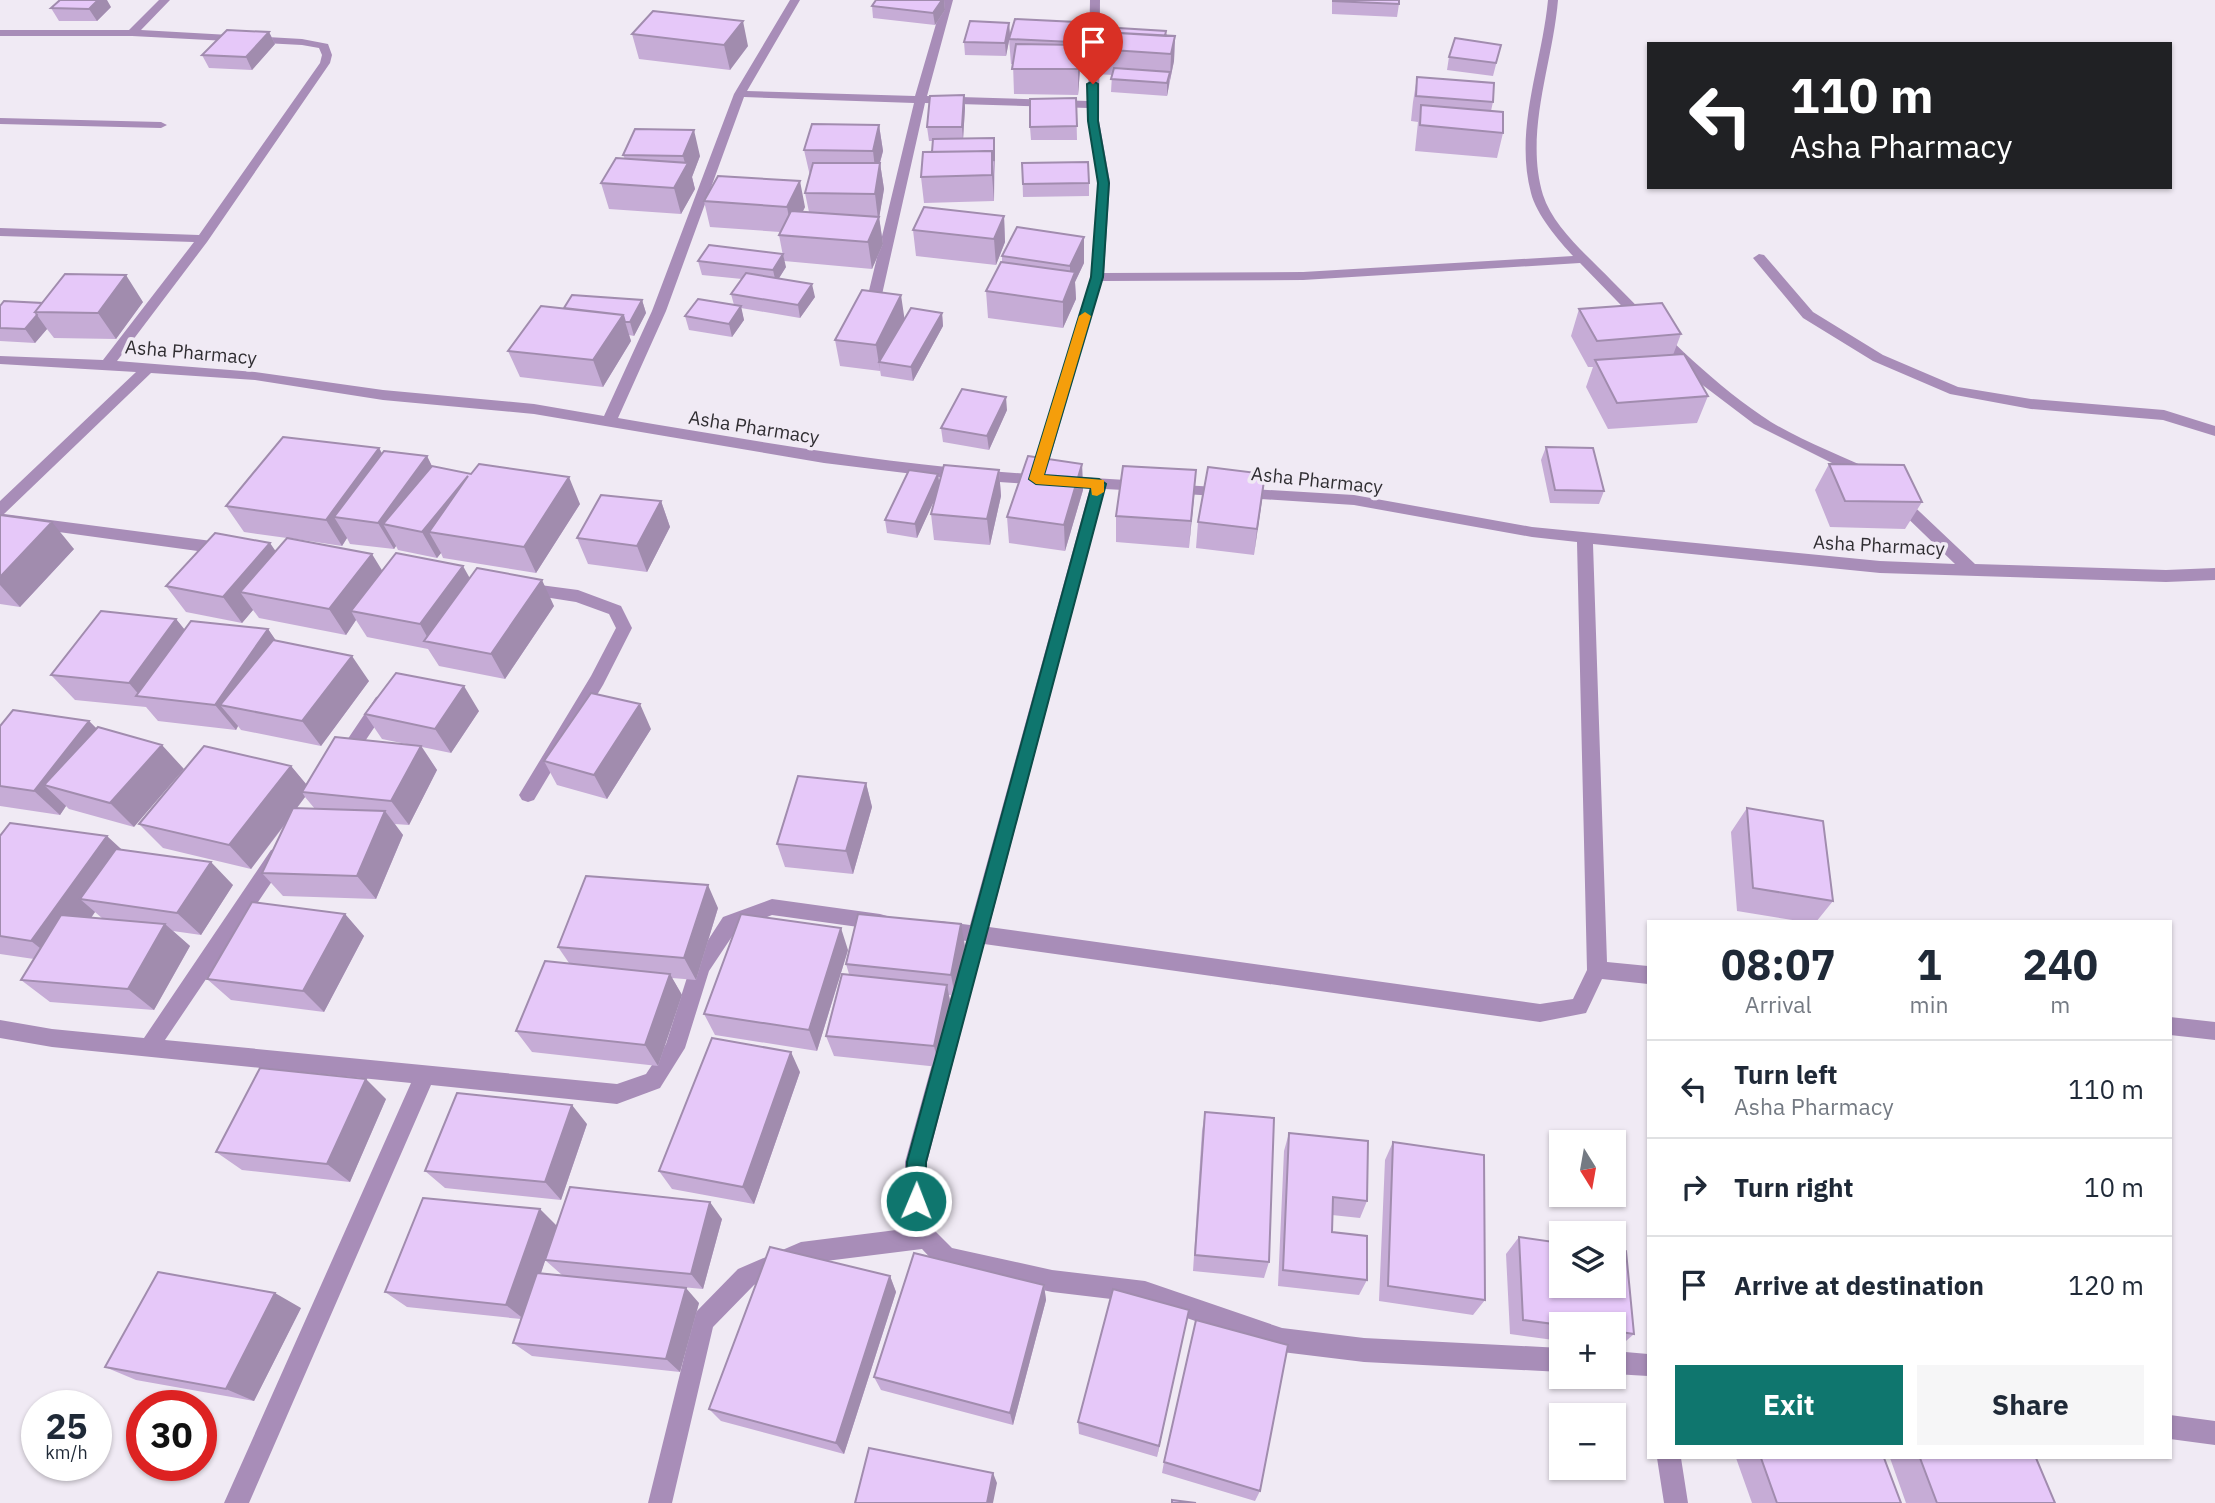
<!DOCTYPE html>
<html lang="en">
<head>
<meta charset="utf-8">
<style>
  body { margin:0; font-family:"IBM Plex Sans",sans-serif; background:#f6f6f7; color:#1f2937; height:100vh; display:flex; flex-direction:column; font-size:26px; white-space:nowrap }
  * { box-sizing:border-box; margin:0 }
  p { font-size:23px; color:#747a83 }
  .icon { flex:none; width:38px; height:38px; fill:none; stroke:currentColor; stroke-width:2; stroke-linecap:round; stroke-linejoin:round }
  .map { position:relative; flex:1; overflow:hidden }
  .panel { position:absolute; left:1647px; top:920px; width:525px; height:539px; display:flex; flex-direction:column; background:#fff; border-radius:0px; box-shadow:0 2px 5px #0004 }
  .panel>* { flex:none }
  .banner { position:absolute; left:1647px; top:42px; width:525px; height:147px; border-radius:0px; box-shadow:0 2px 5px #0004; background:#202124; color:#fff; overflow:hidden }
  .needle { width:46px; rotate:169deg }
  .tools { position:absolute; left:1549px; top:1130px; display:grid; gap:14px }
  .tools a { display:grid; place-items:center; width:77px; height:77px; border-radius:0px; background:#fff; box-shadow:0 2px 5px #0004; font-size:35px }
  .speed { position:absolute; left:21px; top:1390px; display:flex; gap:14px; font-size:35px; font-weight:700; text-align:center }
  .speed>* { display:grid; place-content:center; width:91px; height:91px; border-radius:50%; background:#fff; box-shadow:0 2px 5px #0004; line-height:1 }
  .speed small { font-size:18px; font-weight:400 }
  .speed .limit { border:10px solid #d22; background:#fff; color:#111 }
  .pin { position:absolute; display:grid; place-items:center; width:60px; height:60px; color:#fff; margin:-72px -30px; border-radius:50% 50% 50% 0; rotate:-45deg; box-shadow:0 0 7px #0007 }
  .pin .icon { rotate:45deg }
  .me { position:absolute; width:77px; margin:-38px; rotate:1deg; stroke-linejoin:round; filter:drop-shadow(0 0 5px #0008) }
  .turn { display:flex; align-items:center; gap:24px; height:147px; padding:0 28px; font-size:32px }
  .turn .icon { width:91px; height:91px; stroke-width:2.5 }
  .turn b { display:block; font-size:49px; line-height:60px }
  .eta { display:flex; justify-content:space-evenly; align-items:center; height:119px; text-align:center }
  .eta b { font-size:42px; font-weight:700; line-height:49px }
  .cta { display:flex; gap:14px; margin-top:auto; padding:14px 28px }
  .cta a { flex:1; height:80px; border-radius:0px; background:#0f766e; color:#fff; font-size:28px; font-weight:700; line-height:80px; text-align:center }
  .cta a+a { background:#f6f6f7; color:#1f2937 }
  ul { padding:0; list-style:none }
  li { display:flex; align-items:center; gap:21px; height:98px; padding:0 28px; border-top:2px solid #e0e1e3 }
  li div { flex:1 }
  li b { display:block; font-size:26px }
  li em { font-style:normal }
  .map>svg:first-child { display:block }
</style>
</head>
<body>
<div class="map">
<svg width="2215" height="1503" viewBox="0 0 2215 1503">
  <rect width="100%" height="100%" fill="#f0eaf4"/>
  <g fill="none" stroke-linecap="round" stroke-linejoin="round">
    <path fill="#a88db8" fill-rule="evenodd" d="M1759,254L1764,255L1813,312L1883,355L1958,387L2031,399L2164,410L2215,426V436L2163,420L2031,409L1950,394L1873,361L1803,318L1753,258Z"/>
    <path fill="#a88db8" fill-rule="evenodd" d="M159,0H170L141,30L302,39L328,44L332,55L330,63L207,242L117,361L255,372L383,390L534,404L604,416L652,311L734,94L790,0H800L747,91L915,96L943,0H953L927,96L1088,101L1090,0H1100L1099,121L1110,182L1104,273L1303,272L1573,256C1559,241 1536,214 1531,193C1514,129 1542,64 1548,0H1558C1553,63 1524,132 1543,195C1553,227 1589,257 1612,281C1660,329 1705,377 1762,416C1792,437 1842,456 1876,472L1878,476L1876,480H1866L1754,424L1688,374L1580,263L1303,280L1102,281L1045,475L1142,481L1149,486L1142,491L1105,489L989,927L1540,1004L1573,999L1587,970L1577,542L1532,537L1354,505L1170,493L1163,488L1165,484L1354,495L1532,527L1880,561L1955,564L1892,503L1889,499L1892,495H1902L1975,564L2166,570L2215,568V580L2166,582L1880,573L1593,544L1607,962L1648,966V984L1602,979L1586,1013L1540,1022L984,944L927,1162V1201L935,1231L952,1248L1052,1270L1145,1281L1282,1328L1364,1338L1561,1348V1372L1364,1362L1282,1352L1145,1303L1052,1292L946,1269L938,1266L922,1249L802,1264L754,1285L713,1327L672,1503H648L695,1313L738,1269L801,1242L912,1228L905,1201V1162L966,941L932,935L929,929L932,923L939,921L970,925L1090,488L954,479L824,463L534,414L383,400L255,380L151,373L4,514L227,543L232,545L235,549L232,553L227,555L0,524V501L136,372L0,364V356L103,360L194,242L0,236V228L199,235L320,63L322,55L319,48L302,45L132,36H0V30H129ZM744,97L914,103L867,299L874,303L881,299L925,103L1088,108L1098,182L1091,277L1030,474C891,465 755,441 618,418L666,311Z
      M0,118L161,122L167,125L161,128L0,124Z
      M525,583L578,590L621,606L632,628L603,685L534,800L528,802L522,800L519,795L591,676L616,628L609,614L576,602L519,593L517,589L519,585Z
      M382,695L388,697L391,702L388,707L351,762H339L336,757L339,752L376,697Z
      M278,848L285,850L287,856L285,862L165,1040L617,1084L646,1074L666,1044L690,968L723,917L772,899L880,914L887,916L890,922L887,928L880,930L772,915L737,929L709,971L685,1048L660,1088L617,1104L431,1085L249,1503H224L411,1083L52,1047L0,1038V1020L52,1029L144,1038L271,850Z
      M2170,1017L2215,1022V1040L2170,1035Z
      M1614,1351L1648,1354V1376L1614,1374Z
      M2170,1415L2215,1421V1445L2170,1439Z
      M1657,1458H1681L1688,1503H1664Z"/>
  </g>
  <path fill="#c6acd6" fill-rule="evenodd" d="M876,0H944L945,10L935,25L873,18L872,6Z
    M1332,0H1399V4L1397,17L1332,14Z
    M111,7L97,21H59L51,8Z
    M1076,22V45H1080V70L1078,95L1014,94L1013,64H1011L1009,39Z
    M1009,23L1010,36L1006,56L965,55L964,42Z
    M1166,31V36H1175L1174,61L1167,96L1111,92L1112,75L1097,74L1098,40Z
    M269,32L275,44L252,70L209,68L202,55Z
    M632,34L748,46L730,70L639,59Z
    M1501,45L1493,76L1447,70L1449,57Z
    M1417,77L1493,102L1491,111L1503,133L1497,158L1415,151L1418,122L1411,121L1413,102Z
    M964,95L965,108L963,139L994,138L995,151L994,201L924,203L921,177L932,152L933,141H929L927,127Z
    M1076,98L1077,140H1031L1030,127Z
    M879,125L883,151L880,163L884,189L879,217L883,244L872,269L784,261L779,235L780,232L710,227L704,201L805,207L803,211L809,212L805,193L810,176L804,150Z
    M623,155L700,156L692,177L695,189L681,214L609,209L601,183L625,159Z
    M1022,163L1089,183V196L1023,197Z
    M1004,216L1005,242L996,265L916,256L913,230Z
    M1002,256L1084,263L1075,282L1076,299L1063,328L988,318L986,291L1002,262Z
    M698,261L786,267L779,278L815,297L800,318L741,308L744,320L732,337L689,330L685,316L734,305L731,294L742,279L702,275Z
    M642,300L646,313L634,336L629,335L631,341L603,387L520,377L508,351L564,308Z
    M143,302L116,339L54,338L47,329L35,343L0,341V306L42,303Z
    M1579,309L1681,334L1673,355L1708,396L1697,423L1608,429L1586,387L1593,367H1588L1571,336Z
    M942,313L943,326L913,381L881,376L880,370V371L840,366L835,340L904,318Z
    M1007,410L989,450L943,442L941,428Z
    M1546,447L1604,491L1599,504L1550,503L1541,460Z
    M379,448L382,453L427,456L432,466L580,504L536,573L443,558L441,553L437,558L398,550L396,546L394,549L350,544L347,538L342,546L289,538L382,571L469,578L554,606L505,679L439,666L428,649L367,637L356,620L346,635L259,618L253,610L242,623L186,612L166,586L276,551L287,538L244,532L226,506Z
    M1082,464L1083,490L1065,551L1009,543L1007,517Z
    M1829,464L1922,502L1905,529L1830,527L1815,490Z
    M999,470L1001,496L990,545L934,540L931,514L935,498L917,538L887,533L885,520L938,474L939,483Z
    M1196,470L1189,548L1116,542V516Z
    M1265,474L1254,555L1196,548L1198,522Z
    M661,501L670,527L647,572L588,564L577,538Z
    M0,515L74,549L20,607L0,604Z
    M176,619L185,630L268,629L276,641L369,681L321,746L241,730L238,726L236,730L158,721L146,707L75,700L51,675Z
    M479,711L451,753L422,747L437,770L409,825L395,824L403,835L376,899L283,896L262,873L287,822L251,869L163,848L139,824L291,766L306,784L411,745L382,739L365,714ZM305,797L315,809L297,808Z
    M89,721L97,729L134,827L69,809L66,806L60,815L0,806V726Z
    M651,729L607,799L557,785L544,761Z
    M866,783L872,807L853,874L785,867L777,844Z
    M1747,808L1833,901L1816,922H1805L1737,911L1731,832Z
    M0,836L122,850L233,885L201,935L173,931L190,946L154,1010L50,1002L21,980L34,959L0,954ZM95,912L103,919L91,918Z
    M718,908L696,980L672,978L682,995L658,1066L532,1052L516,1031L569,963L558,947Z
    M345,914L364,936L324,1012L231,1000L207,979Z
    M965,946L955,996L949,995L951,1006L939,1067L834,1056L826,1036L849,974L846,964Z
    M848,950L817,1051L715,1035L704,1014Z
    M800,1072L754,1204L672,1189L659,1171Z
    M386,1099L350,1182L242,1170L216,1152Z
    M1205,1112L1269,1262L1264,1278L1193,1271L1202,1131Z
    M587,1124L561,1200L445,1188L425,1171Z
    M1289,1133L1367,1201L1360,1218L1332,1215V1232L1367,1280L1359,1295L1278,1286L1284,1151Z
    M1393,1142L1485,1300L1473,1315L1379,1301L1385,1160Z
    M722,1219L703,1289L595,1279L699,1303L680,1372L532,1356L513,1343L521,1319L407,1307L385,1292L556,1226ZM545,1260L562,1275L541,1273Z
    M1519,1237L1634,1334L1618,1348L1614,1347V1325H1561V1341L1510,1334L1506,1254Z
    M890,1276L896,1292L844,1454L721,1421L709,1409Z
    M1044,1285L1046,1300L1013,1425L881,1390L874,1377Z
    M301,1308L254,1401L136,1380L105,1367Z
    M1186,1324L1157,1457L1079,1434L1078,1422Z
    M1736,1458H1884L1901,1503H1752Z
    M1890,1458H2036L2055,1503H1906Z
    M1164,1462L1260,1491L1255,1501L1162,1473Z"/>
  <path fill="#a18cae" d="M98,0H107L111,7L97,21L89,9Z
    M942,0H944L945,10L935,25L933,13Z
    M743,21L748,46L730,70L724,45Z
    M1076,22V47L1072,67L1071,42Z
    M1009,23L1010,36L1006,56L1005,43Z
    M269,32L275,44L252,70L246,57Z
    M1175,36L1174,61L1170,80L1171,54Z
    M1080,45V70L1078,95V69Z
    M1170,72L1169,85L1167,96V83Z
    M964,95L965,108L963,140L962,127Z
    M879,125L883,151L876,177L873,151Z
    M694,130L700,156L692,177L695,189L681,214L674,188L686,167L683,156Z
    M994,138L995,151L994,174Z
    M992,151L994,177V201L992,175Z
    M880,163L884,189L879,219V217L883,244L872,269L868,242L878,219L875,194Z
    M800,181L805,207L792,233L787,207Z
    M1004,216L1005,242L996,265L994,239Z
    M1084,237V263L1075,282L1076,299L1063,328V302L1070,284V266Z
    M783,254L786,267L776,283L773,270Z
    M126,275L143,302L116,339L98,313Z
    M812,284L815,297L800,318L798,305Z
    M901,295L905,322L879,362L880,371L876,345Z
    M642,300L646,313L634,336L630,322Z
    M741,306L744,320L732,337L729,324Z
    M942,313L943,326L913,381L911,367Z
    M37,315L47,329L35,343L25,329Z
    M623,315L631,341L603,387L593,360Z
    M1006,397L1007,410L989,450L987,436Z
    M379,448L393,475L334,517L347,538L342,546L326,520Z
    M427,456L440,483L383,524L396,546L394,549L378,523Z
    M1082,464L1083,490L1065,551L1064,525Z
    M999,470L1001,496L990,545L987,519Z
    M1196,470L1194,497L1189,548L1191,521Z
    M938,474L940,488L917,538L915,524Z
    M1265,474L1262,500L1254,555L1257,529Z
    M468,476L429,532L441,553L437,558L422,532Z
    M569,477L580,504L536,573L524,547Z
    M661,501L670,527L647,572L637,546Z
    M52,522L74,549L20,607L0,585V577Z
    M270,543L288,569L240,592L253,610L242,623L223,597Z
    M372,554L388,580L351,611L356,620L346,635L329,609Z
    M463,566L477,591L430,642L420,624Z
    M542,580L554,606L505,679L491,654Z
    M176,619L197,645L141,697L129,683Z
    M268,629L286,655L220,705L238,726L236,730L215,705Z
    M352,656L369,681L321,746L302,721Z
    M464,686L479,711L451,753L435,729Z
    M640,704L651,729L607,799L594,775Z
    M89,721L113,745L44,785L66,806L60,815L34,791Z
    M162,745L184,769L134,827L110,803Z
    M421,746L437,770L409,825L391,801Z
    M291,766L311,790L302,792L305,797L251,869L229,845Z
    M866,783L872,807L853,874L846,851Z
    M385,811L403,835L376,899L357,876Z
    M107,836L132,859L80,899L95,912L59,963L31,941Z
    M211,862L233,885L201,935L177,913Z
    M708,885L718,908L696,980L684,958Z
    M345,914L364,936L324,1012L303,991Z
    M165,924L190,946L154,1010L128,989Z
    M961,924L965,946L955,996L951,975Z
    M841,928L848,950L817,1051L809,1030Z
    M670,974L682,995L658,1066L645,1045Z
    M947,985L951,1006L939,1067L934,1046Z
    M791,1052L800,1072L754,1204L743,1187Z
    M366,1079L386,1099L350,1182L327,1164Z
    M572,1105L587,1124L561,1200L545,1182Z
    M710,1202L722,1219L703,1289L691,1274Z
    M540,1209L557,1226L525,1320L506,1305Z
    M890,1276L896,1292L844,1454L836,1443Z
    M1044,1285L1046,1300L1013,1425L1010,1413Z
    M686,1288L699,1303L680,1372L666,1359Z
    M275,1293L301,1308L254,1401L226,1389Z
    M1189,1310L1186,1324L1157,1457L1159,1446Z
    M993,1473L997,1483L993,1503H987Z"/>
  <path fill="#e6c8f9" stroke="#a18cae" stroke-width="2" d="M60,0H98L89,9L51,8Z
    M876,0H942L933,13L872,6Z
    M1333,0H1399V4L1333,1Z
    M653,11L743,21L724,45L632,34Z
    M1015,19L1076,22L1071,42L1009,39Z
    M970,21L1009,23L1005,43L964,42Z
    M1102,27L1166,31L1165,36L1102,32L1100,40H1098Z
    M227,30L269,32L246,57L202,55Z
    M1102,32L1175,36L1171,54L1097,49Z
    M1455,38L1501,45L1496,63L1449,57Z
    M1016,44L1080,45L1078,69H1012Z
    M1114,68L1170,72L1167,83L1111,79Z
    M1417,77L1494,83L1493,102L1416,96Z
    M964,95L962,127H927L930,96Z
    M1076,98L1077,126L1030,127V99Z
    M1421,105L1503,112V133L1420,125Z
    M812,124L879,125L873,151L804,150Z
    M635,129L694,130L683,156L623,155Z
    M994,138V161L992,151L932,152L933,139Z
    M992,151V175L921,177L923,152Z
    M616,158L688,163L674,188L601,183Z
    M1088,162L1089,183L1023,184L1022,163Z
    M813,163H880L875,194L805,193Z
    M718,176L800,181L787,207L704,201Z
    M924,207L1004,216L994,239L913,230Z
    M791,211L879,217L868,242L779,235Z
    M1017,227L1084,237L1070,266L1002,256Z
    M709,245L783,254L773,270L698,261Z
    M1001,262L1075,272L1063,302L986,291Z
    M746,273L812,284L798,305L731,294Z
    M65,274L126,275L98,313L35,312Z
    M862,290L901,295L876,345L835,340Z
    M572,295L642,300L630,322H625L623,315L564,308Z
    M698,299L741,306L729,324L685,316Z
    M4,301L42,303L35,312L37,315L25,329L0,328V306Z
    M1662,303L1681,334L1597,341L1579,309Z
    M541,306L623,315L593,360L508,351Z
    M911,308L942,313L911,367L879,362Z
    M1684,354L1708,396L1617,403L1595,360Z
    M962,389L1006,397L987,436L941,428Z
    M283,437L379,448L326,520L226,506Z
    M1546,447L1593,448L1604,491L1555,490Z
    M384,451L427,456L378,523L334,517Z
    M1028,456L1082,464L1064,525L1007,517Z
    M479,464L569,477L524,547L429,532L468,476L422,532L383,524L432,466L471,474Z
    M1829,464L1904,465L1922,502L1845,501Z
    M944,465L999,470L987,519L931,514Z
    M1123,466L1196,470L1191,521L1116,516Z
    M1208,467L1265,474L1257,529L1198,522Z
    M909,470L938,474L915,524L885,520Z
    M601,495L661,501L637,546L577,538Z
    M0,515L52,522L0,577Z
    M215,533L270,543L223,597L166,586Z
    M287,538L372,554L329,609L240,592Z
    M396,553L463,566L420,624L351,611Z
    M477,568L542,580L491,654L424,641Z
    M101,611L176,619L129,683L51,675Z
    M191,621L268,629L215,705L136,696Z
    M273,640L352,656L302,721L220,705Z
    M396,673L464,686L435,729L365,714Z
    M591,693L640,704L594,775L544,761Z
    M13,710L89,721L34,791L0,786V726Z
    M98,727L162,745L110,803L44,785Z
    M335,737L421,746L391,801L302,792Z
    M204,746L291,766L229,845L139,824Z
    M798,776L866,783L846,851L777,844Z
    M293,808L385,811L357,876L262,873Z
    M1747,808L1823,821L1833,901L1753,888Z
    M10,823L107,836L31,941L0,936V836Z
    M116,849L211,862L177,913L80,899Z
    M586,876L708,885L684,958L558,947Z
    M252,902L345,914L303,991L207,979Z
    M741,914L841,928L809,1030L704,1014Z
    M858,914L961,924L951,975L846,964Z
    M61,915L165,924L128,989L21,980Z
    M545,961L670,974L645,1045L516,1031Z
    M842,974L947,985L934,1046L826,1036Z
    M712,1038L791,1052L743,1187L659,1171Z
    M260,1068L366,1079L327,1164L216,1152Z
    M457,1093L572,1105L545,1182L425,1171Z
    M1205,1112L1274,1118L1269,1262L1195,1255Z
    M1289,1133L1368,1141L1367,1201L1333,1197L1332,1232L1367,1236V1280L1283,1270Z
    M1393,1142L1484,1155L1485,1300L1388,1286Z
    M570,1187L710,1202L691,1274L545,1260Z
    M423,1198L540,1209L506,1305L385,1292Z
    M1519,1237L1561,1243V1286H1614V1249L1626,1251L1634,1334L1614,1331V1325H1561L1523,1320Z
    M770,1247L890,1276L836,1443L709,1409Z
    M914,1253L1044,1285L1010,1413L874,1377Z
    M158,1272L275,1293L226,1389L105,1367Z
    M537,1273L686,1288L666,1359L513,1343Z
    M1113,1289L1189,1310L1159,1446L1078,1422Z
    M1196,1320L1288,1345L1260,1491L1164,1462Z
    M869,1448L993,1473L987,1503H855Z
    M1761,1458H1884L1901,1503H1777Z
    M1920,1458H2036L2055,1503H1937Z
    M1172,1500L1196,1503H1172Z"/>
  <path fill="#0f766e" stroke="#0a4d48" stroke-width="2" d="M1093,81L1098,84V121L1109,183L1103,277L1044,475L1099,479L1106,484L926,1162V1201L923,1208L916,1211L909,1208L906,1201L907,1162L1091,488L1036,484L1029,479L1091,277L1098,183L1088,121L1087,84Z"/>
  <path fill="#f59e0b" d="M1085,312L1091,316L1044,475L1104,480V492L1097,496L1092,495L1091,488L1036,484L1029,479L1079,316Z"/>
  <g text-anchor="middle" stroke-width="7" stroke-linejoin="round" paint-order="stroke">
    <g font-size="19" fill="#302e32" stroke="#f0eaf4">
      <text transform="translate(191 352) rotate(5)" y="7">Asha Pharmacy</text>
      <text transform="translate(754 427) rotate(9)" y="7">Asha Pharmacy</text>
      <text transform="translate(1317 480) rotate(6)" y="7">Asha Pharmacy</text>
      <text transform="translate(1879 545) rotate(3)" y="7">Asha Pharmacy</text>
    </g>
  </g>
</svg>
<div class="tools">
<a><svg class="needle" viewBox="-14 -14 28 28"><path d="M0-13l5 13h-10z" fill="#e53935"/><path d="M0 13l5-13h-10z" fill="#747a83"/></svg></a>
<a><svg class="icon" aria-label="layers" viewBox="0 0 24 24"><path d="M12 4l9 5-9 5-9-5zM3 14l9 5 9-5"/></svg></a>
<a>+</a>
<a>−</a>
</div>
<div class="speed"><div>25<small>km/h</small></div><div class="limit">30</div></div>
<div class="pin" style="left:1093px;top:84px;background:#d93025"><svg class="icon" aria-label="arrive" viewBox="0 0 24 24"><path d="M6 21V4h12l-3 4 3 4H6"/></svg></div>
<svg class="me" style="left:916px;top:1201px" viewBox="-20 -20 40 40"><circle r="17" fill="#0f766e" stroke="#fff" stroke-width="3"/><path d="M0-11L8 9 0 5-8 9z" fill="#fff"/></svg>
<div class="banner">
<div class="turn"><svg class="icon" aria-label="left" viewBox="0 0 24 24"><path d="M17 20v-9H6M10 6l-5 5 5 5"/></svg><div><b>110 m</b>Asha Pharmacy</div></div>
</div>
<section class="panel">
<div class="eta">
<div><b>08:07</b><p>Arrival</p></div>
<div><b>1</b><p>min</p></div>
<div><b>240</b><p>m</p></div>
</div>
<ul>
<li><svg class="icon" aria-label="left" viewBox="0 0 24 24"><path d="M17 20v-9H6M10 6l-5 5 5 5"/></svg><div><b>Turn left</b><p>Asha Pharmacy</p></div><em>110 m</em></li>
<li><svg class="icon" aria-label="right" viewBox="0 0 24 24"><path d="M7 20v-9h11M14 6l5 5-5 5"/></svg><div><b>Turn right</b></div><em>10 m</em></li>
<li><svg class="icon" aria-label="arrive" viewBox="0 0 24 24"><path d="M6 21V4h12l-3 4 3 4H6"/></svg><div><b>Arrive at destination</b></div><em>120 m</em></li>
</ul>
<div class="cta"><a>Exit</a><a>Share</a></div>
</section>
</div>
</body>
</html>
